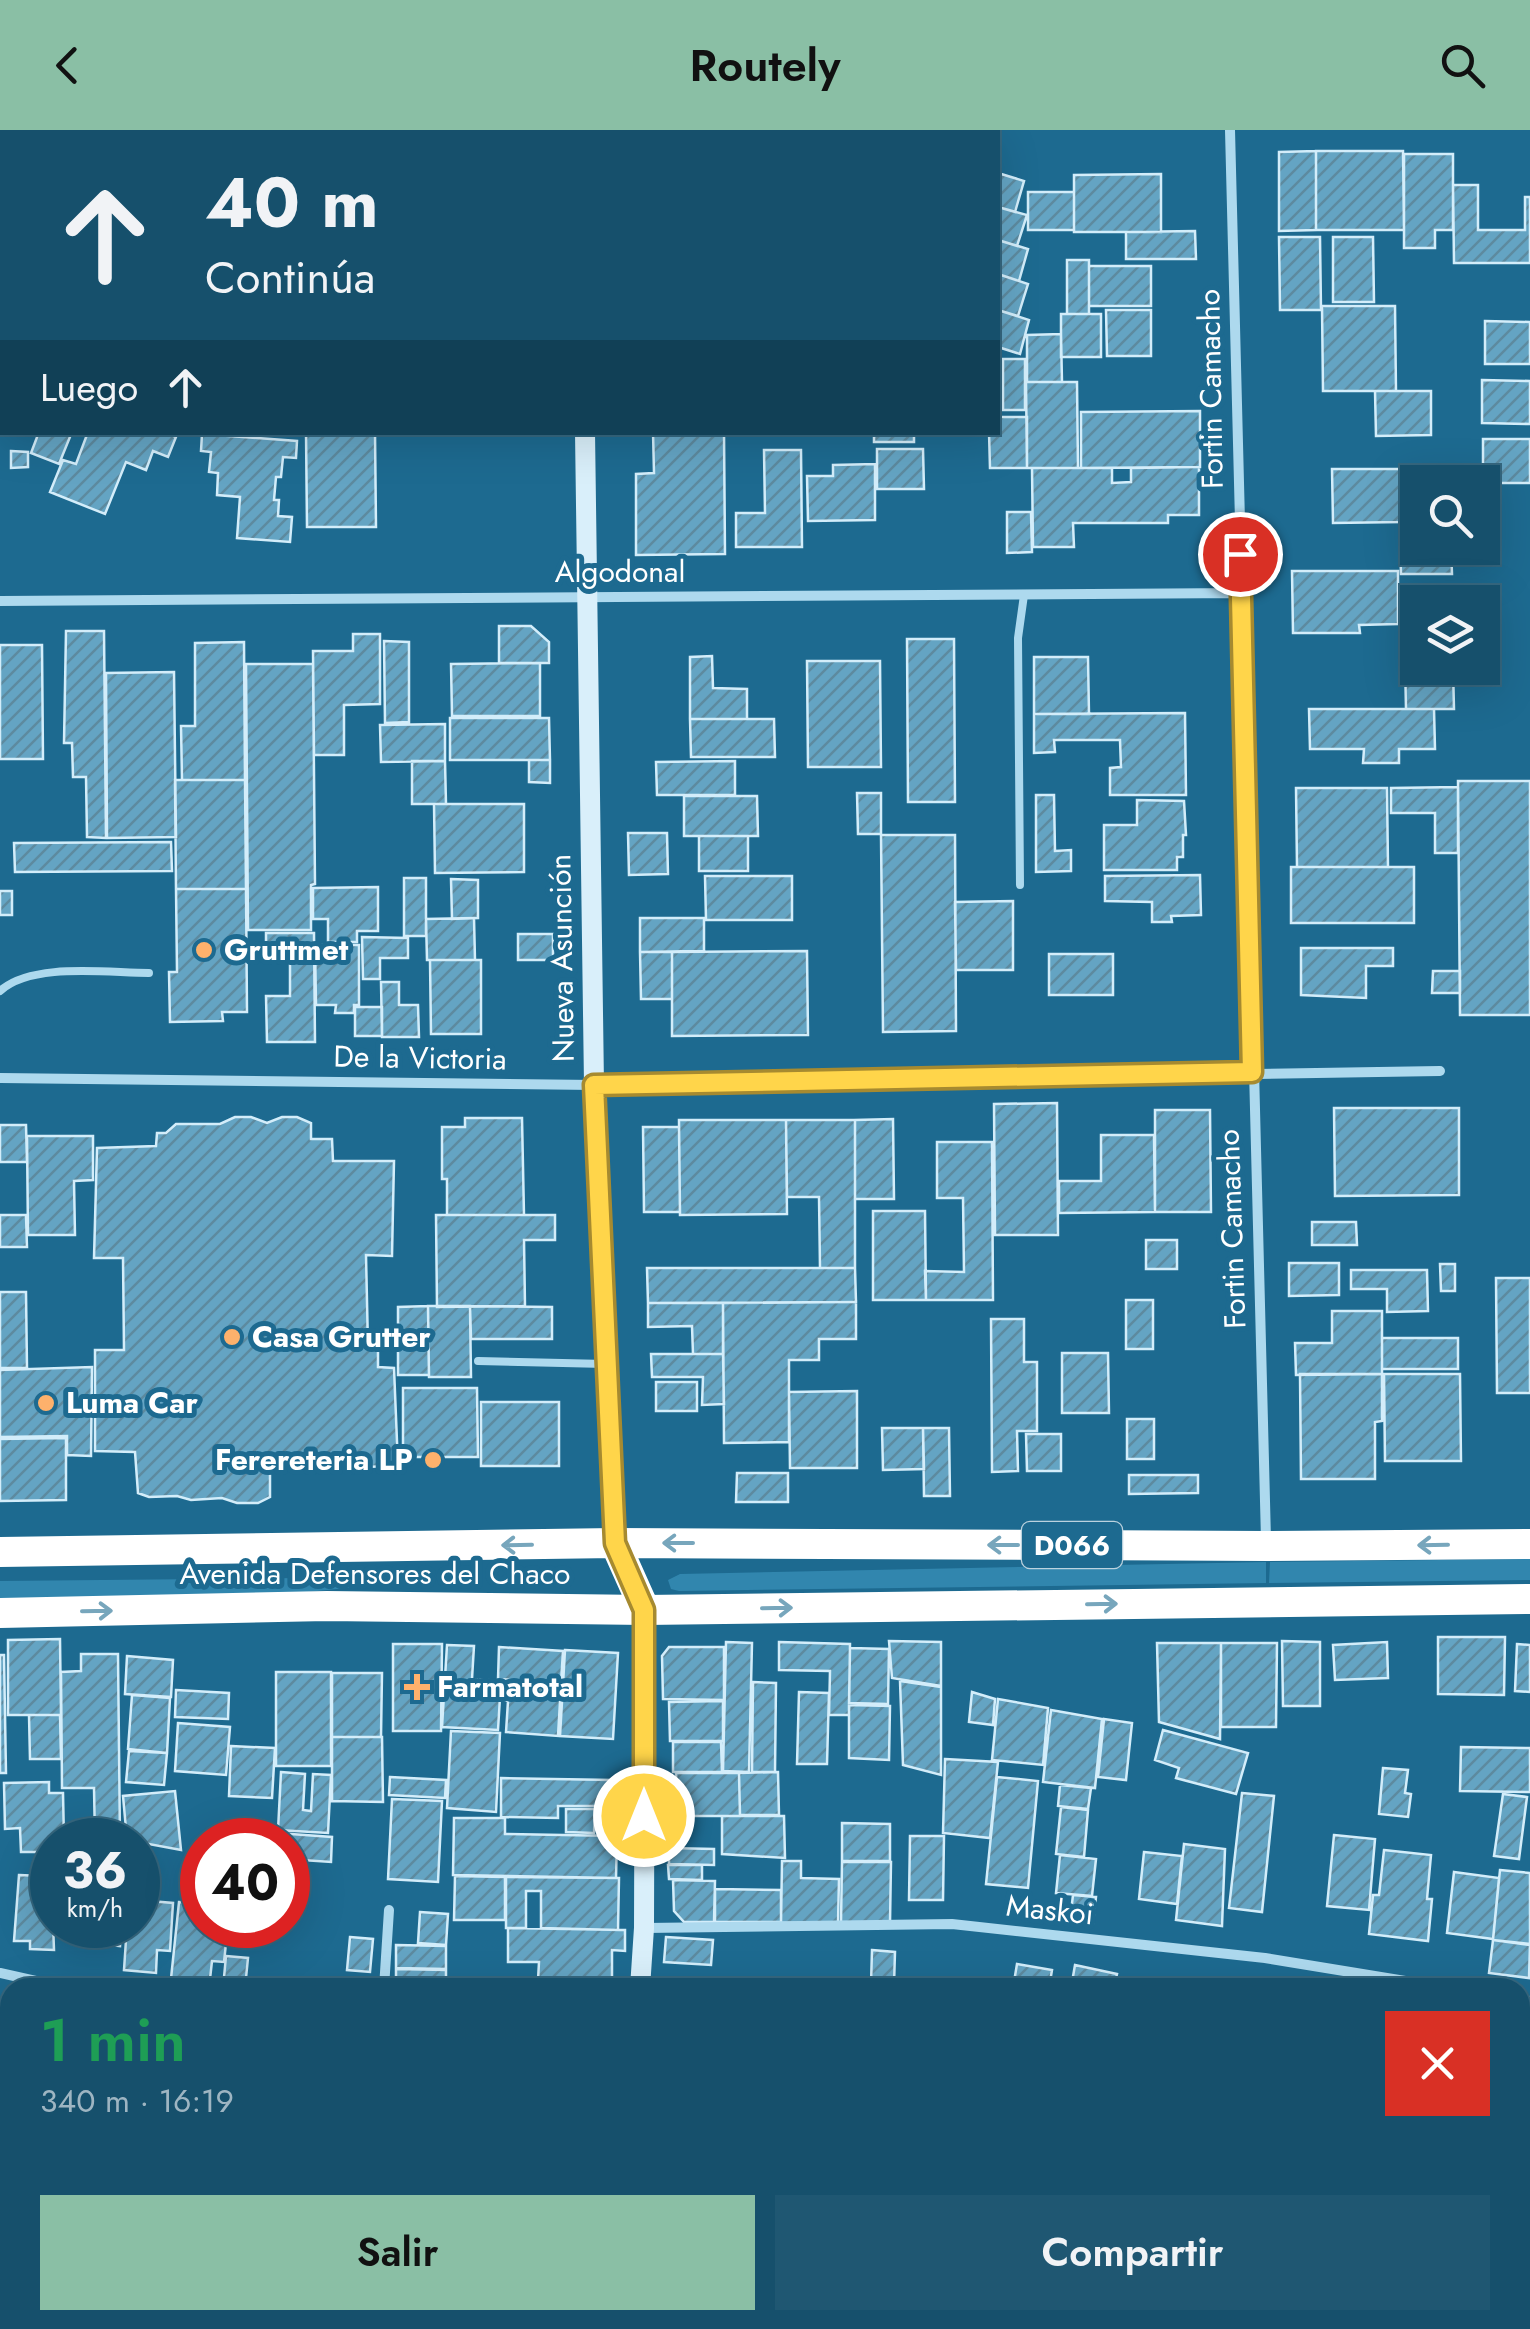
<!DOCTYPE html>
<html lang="es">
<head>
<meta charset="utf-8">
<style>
  body { margin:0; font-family:Jost,sans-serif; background:#1f5772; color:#f1f3f6; height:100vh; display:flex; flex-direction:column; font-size:38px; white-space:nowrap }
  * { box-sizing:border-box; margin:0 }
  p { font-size:32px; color:#9eb5c2 }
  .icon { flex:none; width:55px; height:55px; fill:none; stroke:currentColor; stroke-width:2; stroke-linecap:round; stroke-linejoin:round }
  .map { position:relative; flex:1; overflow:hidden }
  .sheet { position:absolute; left:0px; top:1848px; width:1530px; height:352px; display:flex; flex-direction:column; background:#16506c; border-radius:30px 30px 0 0; box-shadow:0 10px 40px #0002,0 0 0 2px #35677f }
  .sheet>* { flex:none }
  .guide { position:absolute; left:0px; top:0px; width:1000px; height:305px; box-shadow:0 10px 40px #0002,0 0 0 2px #35677f; background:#16506c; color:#f1f3f6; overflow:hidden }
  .buttons { position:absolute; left:1400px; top:335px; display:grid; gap:20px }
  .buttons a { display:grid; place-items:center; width:100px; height:100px; border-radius:0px; background:#16506c; box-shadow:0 10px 40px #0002,0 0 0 2px #35677f; font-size:50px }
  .speed { position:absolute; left:30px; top:1688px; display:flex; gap:20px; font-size:50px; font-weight:700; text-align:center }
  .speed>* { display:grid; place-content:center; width:130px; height:130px; border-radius:50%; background:#16506c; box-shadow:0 10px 40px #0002,0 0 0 2px #35677f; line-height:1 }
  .speed small { font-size:25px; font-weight:400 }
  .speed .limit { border:15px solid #d22; background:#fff; color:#111 }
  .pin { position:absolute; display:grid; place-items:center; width:85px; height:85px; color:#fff; margin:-42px; border:5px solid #fff; border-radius:50%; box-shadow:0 2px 10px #0007 }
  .me { position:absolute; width:110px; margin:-55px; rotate:0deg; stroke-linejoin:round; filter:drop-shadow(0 0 8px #0008) }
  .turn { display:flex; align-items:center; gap:35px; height:210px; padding:0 40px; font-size:45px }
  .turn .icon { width:130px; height:130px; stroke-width:2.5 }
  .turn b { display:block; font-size:70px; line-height:85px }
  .then { display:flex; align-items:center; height:95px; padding:0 40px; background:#0003; gap:20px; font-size:38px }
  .round { display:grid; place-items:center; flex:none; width:105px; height:105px; border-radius:0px; background:#1f5772 }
  .head { display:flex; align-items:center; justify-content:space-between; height:170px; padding:0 40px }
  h1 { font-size:60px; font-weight:600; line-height:75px; color:#1e9e55 }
  .cta { display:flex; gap:20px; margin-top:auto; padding:20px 40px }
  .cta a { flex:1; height:115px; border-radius:0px; background:#8abfa5; color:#111; font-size:40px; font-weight:600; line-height:115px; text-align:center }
  .cta a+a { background:#1f5772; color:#f1f3f6 }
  header { display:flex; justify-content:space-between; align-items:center; height:130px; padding:0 40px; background:#8abfa5; color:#111; font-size:45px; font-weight:600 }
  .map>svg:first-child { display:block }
</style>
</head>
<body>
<header><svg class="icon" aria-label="back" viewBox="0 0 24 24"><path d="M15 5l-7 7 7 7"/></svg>Routely<svg class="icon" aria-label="search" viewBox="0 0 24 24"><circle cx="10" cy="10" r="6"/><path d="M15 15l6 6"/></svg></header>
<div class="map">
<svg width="1530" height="2199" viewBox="0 0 1530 2199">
  <defs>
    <pattern id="building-hatch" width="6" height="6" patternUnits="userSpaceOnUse" patternTransform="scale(2.5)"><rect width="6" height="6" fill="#64a4c3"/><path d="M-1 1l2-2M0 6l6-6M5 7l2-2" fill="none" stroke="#5d8a9f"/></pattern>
  </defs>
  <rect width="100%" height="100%" fill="#1d6a90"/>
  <path fill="#3186ae" d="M1530,1429V1450L1269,1453L1270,1432Z
    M1266,1432V1453L679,1461L671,1459L668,1450L680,1444Z
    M393,1447L398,1450L396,1453L278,1465L0,1469V1451Z"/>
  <path fill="url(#building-hatch)" stroke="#d3edfa" stroke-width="2.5" d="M1316,21H1403L1404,100H1316Z
    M1316,21V100L1279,101V22Z
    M1404,24H1453V100H1435V118H1404Z
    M998,43L1024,51L1015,82L998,77Z
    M1161,44V102H1074V45Z
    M1453,55H1478V100H1525V67H1530V133H1454Z
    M1028,62H1074V100H1028Z
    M998,77L1027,85L1017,116L998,110Z
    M1195,101L1196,129H1126V102Z
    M1279,107H1320L1321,180H1280Z
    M1333,107H1373L1374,172H1333Z
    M998,110L1028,119L1019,151L998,144Z
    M1067,130H1089V184H1067Z
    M1089,136H1151V176H1089Z
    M998,144L1028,154L1018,186L998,180Z
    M1322,176H1395L1396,261H1323Z
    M998,180L1029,190L1020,224L998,217Z
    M1106,180H1151V226H1107Z
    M1061,184H1101V227H1061Z
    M1485,191L1530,192V234H1485Z
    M1061,204L1062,252H1027V205Z
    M1003,229H1025V280H1003Z
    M1482,250L1530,251V294L1482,293Z
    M1026,252H1077L1078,338H1027Z
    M1375,261H1431V305L1376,306Z
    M1200,281V337L1081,338V282Z
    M998,287H1027V338H990L989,302H998Z
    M39,302H72L59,334L31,323Z
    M88,302H164L176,307L168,327L153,321L146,340L126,332L105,384L50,362L63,330L76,334Z
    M306,302H375L376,397H307Z
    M653,302H724L725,424L636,425V344L654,343Z
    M874,302H914V312H874Z
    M202,304L297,311L296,328L283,327L281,347H276L274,370H279L278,386L292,387L290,412L237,408L240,367L217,365L218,343L209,342L211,322L201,321Z
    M1483,309H1530V353H1483Z
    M877,319H923L924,359H877Z
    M764,320H801L802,417H736V383H765Z
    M11,321L28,322V337L11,338Z
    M875,334V390L808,391L807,346H833V335Z
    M1199,337V385H1168V393H1073L1074,417H1033L1032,338H1112V353L1131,352V338Z
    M1332,339H1402V392L1333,393Z
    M1007,382H1031L1032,422L1007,423Z
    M1400,416L1451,418L1452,444H1401Z
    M1292,441H1398V494L1359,495L1360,503H1293Z
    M499,496H531L549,512V533H499Z
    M66,501H104L106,708L87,707L86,647H73L72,613H64Z
    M353,504H380V574L344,575V625H314L313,521H353Z
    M907,509H954L955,672H908Z
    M384,511L409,512V592L385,593Z
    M244,512L245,650H182L181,596H195V513Z
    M0,515H42L43,629H0Z
    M712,526L713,558L747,559V589H690V527Z
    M1034,527H1088L1089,584H1034Z
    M807,531H880L881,637H808Z
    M1405,532H1418V538H1453L1454,579H1406Z
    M540,533V586H452L451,534Z
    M246,534H313L315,754L311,755V800H248Z
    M174,542L176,707L107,708L106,543Z
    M1309,579H1434L1435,619H1399V633H1363L1364,619H1310Z
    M1185,583L1186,665H1110V638L1121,637L1120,610H1054L1055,622L1034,623V584Z
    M450,588H549L550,630H450Z
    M690,589H774L775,627H691Z
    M445,594V631L381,632L380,595Z
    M529,630H550V653L529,652Z
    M412,631H445L446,674H412Z
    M735,631V665H657L656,632Z
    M175,650H245L246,759H176Z
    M1458,651H1530V885H1460Z
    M1458,657V723H1435V683H1391V658Z
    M1296,658H1387L1388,737H1297Z
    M857,663H881V704H858Z
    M1036,665H1054L1055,721L1071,720V741L1036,742Z
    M684,666H757L758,706H684Z
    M1137,670L1184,671L1186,705H1183V727H1177V740H1104V695H1137Z
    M434,674H524V742L435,743Z
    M628,703H667L668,744L629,745Z
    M881,705H955L956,901L883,902Z
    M699,706H748V741H699Z
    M171,712L172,741L15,742L14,713Z
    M1291,737H1414V793H1291Z
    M1200,745L1201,785L1171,786L1172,792H1152V772L1105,771V746Z
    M705,746H792V790H706Z
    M404,748H426V806H404Z
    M451,749L478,750V788L452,789Z
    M378,757V801H357V812H328V789H313V758Z
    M176,759H246L247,882H222L223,891L170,892L169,842H177Z
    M0,761H12V785H0Z
    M1013,771V840H956L955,772Z
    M474,788L475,830H427L426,789Z
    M640,788H704V821L640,822Z
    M266,803H314L315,912H267L266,866H290V824L266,823Z
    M518,804H553V830H518Z
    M362,807L408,808V828H380V849H363Z
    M315,815H359V875H354V883H335L336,875H316Z
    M1301,818H1393V836H1366V868L1301,865Z
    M807,821L808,905L672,906V822Z
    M640,822H672V869H641Z
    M1049,824H1113V865H1049Z
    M430,830H481V904H431Z
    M1433,841H1460V863H1432Z
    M381,852H399V875H418L419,907H382Z
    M355,877H382V906H355Z
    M1057,973L1058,1105H995L994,974Z
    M1334,978H1459V1065L1335,1066Z
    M1155,980H1210L1211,1082H1155Z
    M235,987H251L267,993L282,987H297L311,993V1009H332L333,1031H394L392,1126L366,1125L368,1217H378V1237L394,1238L398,1336L361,1337L360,1324H326L327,1334L270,1335V1367L258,1373H237L222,1368L191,1370L177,1366L149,1367L138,1363L135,1322L95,1321V1220H124L123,1128H94L97,1018L156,1016L157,1003H166L176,994H220Z
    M465,988H522L524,1085H447V1049H442V997H465Z
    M893,989L894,1069H855V990Z
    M679,990H786L787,1084L680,1085Z
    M786,990H855V1138H820L819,1067H787Z
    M0,995H26L27,1032H0Z
    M643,997H679L680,1082H644Z
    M1101,1005H1154L1155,1082L1059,1083V1051H1101Z
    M27,1006H93V1050L74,1051L75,1105H28Z
    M937,1012H992L993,1170H926L925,1141L964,1142L963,1068H937Z
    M873,1081H925L926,1170H873Z
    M0,1085H26L27,1117H0Z
    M436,1085H555V1110H524L525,1176L437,1177Z
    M1312,1092H1356L1357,1115H1312Z
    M1146,1110H1177V1139H1146Z
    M1289,1133H1339V1165L1289,1166Z
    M1440,1134H1455V1161H1441Z
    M647,1138H855L856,1172L648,1173Z
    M1351,1140H1427L1428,1181L1387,1182V1159H1351Z
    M1496,1148H1530V1263H1497Z
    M0,1162H26L27,1238H0Z
    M1126,1170H1153V1219H1126Z
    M856,1172V1209H819V1230H789V1312L724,1313L723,1173Z
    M648,1173H723V1224H693L692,1196L648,1197Z
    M428,1176L429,1245H398V1177Z
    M428,1176H470L471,1247H429Z
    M470,1176L552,1177V1209H471Z
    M1332,1181H1382V1244L1296,1245L1295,1213H1332Z
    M991,1189H1024V1232H1037V1301H1017L1018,1341L992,1342Z
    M1382,1208H1458V1239H1382Z
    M1062,1223H1108L1109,1283H1062Z
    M651,1224H723L724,1274L702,1275L703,1247H652Z
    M92,1237L91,1326L67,1325V1306L0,1307V1240Z
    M1300,1244H1382V1291L1375,1292V1349H1301Z
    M1384,1244H1460L1461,1331H1385Z
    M656,1252H697V1281H656Z
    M403,1258H477L478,1327H403Z
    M857,1261V1338H790L789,1262Z
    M481,1272H559V1336H481Z
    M1127,1289H1154V1329H1127Z
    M882,1298H923L924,1339L883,1340Z
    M923,1298H949L950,1366H924Z
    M1026,1304H1061V1341H1027Z
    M66,1308V1370L0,1371V1309Z
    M737,1343H788V1372H736Z
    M1129,1345H1198V1363L1129,1364Z
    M1438,1507H1505L1504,1565L1438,1564Z
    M60,1509L61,1585H8V1510Z
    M889,1511L941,1512V1556L892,1548Z
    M1282,1511L1320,1512V1576H1283Z
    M726,1512L752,1513L749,1642L723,1641Z
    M779,1512L850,1514L849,1585H829L830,1541L779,1540Z
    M1387,1512L1388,1548L1335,1550L1333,1515Z
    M1157,1513H1221L1220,1609L1159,1592Z
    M1221,1513H1277L1276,1597H1221Z
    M393,1514H442L441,1601H393Z
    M1517,1514L1530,1515V1562L1515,1561Z
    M447,1515L474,1516L472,1549L501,1551L498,1600L442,1597Z
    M499,1517L563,1521L561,1553L498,1549Z
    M669,1517H724V1570L663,1569L662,1526Z
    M850,1518L889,1519L888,1574L849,1573Z
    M565,1520L618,1523L613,1609L560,1606Z
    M81,1524H118L120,1710H95L94,1658H62L61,1542L81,1541Z
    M0,1525H4L6,1643H0Z
    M127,1526L173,1530L171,1567L125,1564Z
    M276,1542H331V1636H276Z
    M332,1543H382L381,1607H332Z
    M503,1551L561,1555L558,1606L506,1602L508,1571L501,1570Z
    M900,1551L941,1557V1645L903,1635Z
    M753,1552L776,1553L775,1642H752Z
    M176,1560L229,1563L228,1589L175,1587Z
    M799,1562L829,1563L827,1634H797Z
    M972,1562L995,1569L993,1595L969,1592Z
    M132,1565L170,1568L167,1623L128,1619Z
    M998,1569L1048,1578L1043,1635L992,1630Z
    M723,1571V1611H670L669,1572Z
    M849,1575L890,1576L889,1630L849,1628Z
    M1051,1580L1102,1589L1095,1658L1043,1652Z
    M29,1585H60L61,1629H30Z
    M1104,1589L1132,1593L1126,1650L1098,1647Z
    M178,1593L230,1597L226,1645L175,1641Z
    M1163,1600L1248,1623L1236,1664L1176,1648L1179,1638L1155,1630Z
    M451,1601L500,1603L496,1682L447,1678Z
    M332,1607H382L383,1672L332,1671Z
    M673,1612H721L722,1642H673Z
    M231,1616L275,1618L272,1668L229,1666Z
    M1461,1617L1530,1618V1662L1460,1661Z
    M129,1621L167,1623L164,1655L126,1652Z
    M945,1629L998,1632L990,1708L943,1703Z
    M1383,1638L1408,1640L1405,1663L1411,1664L1408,1687L1379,1684Z
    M281,1642L305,1644L303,1680L311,1681L313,1644L331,1645L328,1703L278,1700Z
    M778,1642L779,1685H740L739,1643Z
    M676,1643H739L740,1686H677Z
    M390,1647L446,1650L445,1668L389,1665Z
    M997,1647L1038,1651L1028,1758L986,1754Z
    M501,1648L612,1650V1676H558V1688L501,1687Z
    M49,1652V1663H63L64,1710H52V1722H21L20,1698L5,1699L4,1653Z
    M1060,1655L1091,1658L1088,1679L1058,1676Z
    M175,1661L181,1720L127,1710L123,1666Z
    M1242,1663L1274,1666L1262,1782L1229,1778Z
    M1503,1664L1527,1667L1519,1729L1494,1726Z
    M392,1669L442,1671L438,1752L388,1749Z
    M1061,1677L1088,1680L1084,1727L1056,1724Z
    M566,1679H595L594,1703L566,1702Z
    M722,1686H784L785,1728L722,1724Z
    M454,1688H505V1704L617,1706L616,1748L453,1745Z
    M842,1693L890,1694V1731H842Z
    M277,1703L332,1707L331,1732L288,1729V1710H277Z
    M1334,1705L1375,1709L1369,1780L1327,1776Z
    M910,1706H944L943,1770H909Z
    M1184,1714L1225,1719L1222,1796L1176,1790Z
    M669,1718L714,1719V1735L669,1734Z
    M1384,1720L1431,1725L1427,1769H1432L1428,1811L1369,1804L1373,1765H1379Z
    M1144,1722L1182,1726L1177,1774L1139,1769Z
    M1060,1725L1096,1729L1092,1766L1056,1763Z
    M782,1731H801V1748L839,1749L838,1793H781Z
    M842,1732H891L890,1793L841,1792Z
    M668,1735H702V1750L669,1749Z
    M1500,1740L1530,1743V1814L1493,1810Z
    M1454,1742L1499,1748L1493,1809L1447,1803Z
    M19,1745L42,1746L41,1766H52L54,1820L30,1819V1811H14Z
    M455,1746L505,1747V1790H454Z
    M506,1747L619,1748L618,1800L541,1798V1761H526V1798H506Z
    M673,1750L715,1751L714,1792H684L674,1781Z
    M715,1759L781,1760V1792H715Z
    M1073,1765L1096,1767L1093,1793L1070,1790Z
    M138,1770L173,1773L170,1821L157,1820L156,1843L124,1840L127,1795H138Z
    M179,1772L202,1774V1795H228L224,1832L212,1831L209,1858H170Z
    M420,1782L448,1784L446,1815L418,1813Z
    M85,1795H121L120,1816L84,1812Z
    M508,1798L625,1800V1821L612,1820V1851L538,1850L539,1832H508Z
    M350,1807L373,1809L370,1842L347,1840Z
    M666,1807L713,1810L711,1835L664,1832Z
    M1493,1810L1530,1815L1529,1848L1489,1843Z
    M396,1815L446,1816V1839L396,1838Z
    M872,1820L895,1822L894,1855L871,1854Z
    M226,1826L248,1828L245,1858H223Z
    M1017,1834L1052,1840L1049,1858H1013Z
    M1075,1835L1117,1844L1114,1858H1071Z
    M396,1839L446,1840V1858H396Z
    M532,1851L612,1852V1858H532Z
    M1520,1980L1530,1983V2059L1520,2057Z
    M10,1999V2061L0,2059Z
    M0,2103L10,2107V2135L2,2132L0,2137Z
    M1520,2155L1530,2158V2199H1514L1501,2194L1503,2190H1520Z
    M42,2190H92L90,2199Z
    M94,2190H141L140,2199H93Z
    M199,2190H239L237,2199H197Z
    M240,2190H274L272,2199H238Z
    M625,2190H676L673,2199H653Z
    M690,2190H743L741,2199H688Z
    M765,2190H805L803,2199H763Z
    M819,2190H865L863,2199H817Z
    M866,2190H883L914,2199H864Z
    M1171,2190H1219L1216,2199H1168Z
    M1231,2190H1264L1261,2199H1228Z
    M1313,2190H1343L1361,2196L1360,2199H1310Z
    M1419,2190H1457L1453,2199H1415Z"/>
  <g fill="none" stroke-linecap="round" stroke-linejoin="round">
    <path stroke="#add9ee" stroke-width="8" d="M911,2V0
      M1020,755L1018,508L1024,465
      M0,861C32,832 107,843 149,843
      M478,1231L606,1234"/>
    <path stroke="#add9ee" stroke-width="10" d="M1230,0L1266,1410
      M0,471L1241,463
      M0,948L594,955L1440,941
      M645,1798L952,1794L1265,1828L1448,1858
      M0,1843L67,1858
      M384,1858L389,1780
      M1520,1869L1530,1871
      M968,2190L993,2199
      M20,2199L23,2190"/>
    <path stroke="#d9effa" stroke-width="20" d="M580,0V2
      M585,302L594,955L615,1413
      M640,1858L644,1798L645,1480
      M418,2199L421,2190"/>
    <path stroke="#fff" stroke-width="30" d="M615,1413L645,1480
      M0,1422L615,1413L1266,1416L1530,1414
      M0,1483L327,1476L645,1480L1530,1469"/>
  </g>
  <defs><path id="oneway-shaft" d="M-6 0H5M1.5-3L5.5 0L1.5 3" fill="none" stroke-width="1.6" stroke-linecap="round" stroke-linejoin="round" transform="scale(2.5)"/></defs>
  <g stroke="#77a6bc">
    <use href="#oneway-shaft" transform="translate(678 1413) rotate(-180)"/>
    <use href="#oneway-shaft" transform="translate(517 1415) rotate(179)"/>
    <use href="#oneway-shaft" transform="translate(1003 1415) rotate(-180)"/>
    <use href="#oneway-shaft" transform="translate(1433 1415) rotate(179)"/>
    <use href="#oneway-shaft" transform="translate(1102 1474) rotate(-1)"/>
    <use href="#oneway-shaft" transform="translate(777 1478) rotate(-1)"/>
    <use href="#oneway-shaft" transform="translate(97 1481) rotate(-1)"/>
  </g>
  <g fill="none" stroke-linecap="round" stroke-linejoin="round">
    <defs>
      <path id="route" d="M644,1686V1480L615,1413L594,955L1252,942L1240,424"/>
    </defs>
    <use href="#route" stroke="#a68a30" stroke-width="25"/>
    <use href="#route" stroke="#ffd54a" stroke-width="18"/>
  </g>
  <g fill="#fdb16c" stroke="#1d6a90" stroke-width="4">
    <circle cx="204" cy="820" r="10"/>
    <circle cx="232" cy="1207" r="10"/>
    <circle cx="46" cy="1273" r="10"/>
    <circle cx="433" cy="1330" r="10"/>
    <path d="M412 1542h10v10h10v10h-10v10h-10v-10h-10v-10h10z"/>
  </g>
  <g text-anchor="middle" stroke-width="10" stroke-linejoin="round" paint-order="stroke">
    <rect fill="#1d6a90" stroke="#bbd2de" stroke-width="2.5" x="1022" y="1392" width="100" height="46" rx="8"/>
    <g font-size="28" font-weight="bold" fill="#fff">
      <text x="1072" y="1425">D066</text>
    </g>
    <g font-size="30" fill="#fff" stroke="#1d6a90">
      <text transform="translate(1211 259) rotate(-91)" y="10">Fortin Camacho</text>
      <text x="620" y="452">Algodonal</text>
      <text transform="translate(562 828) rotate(-91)" y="10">Nueva Asunción</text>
      <text transform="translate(420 928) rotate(1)" y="10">De la Victoria</text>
      <text transform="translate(1232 1099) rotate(-92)" y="10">Fortin Camacho</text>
      <text x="375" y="1454">Avenida Defensores del Chaco</text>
      <text transform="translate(1050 1780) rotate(6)" y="10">Maskoi</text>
    </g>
    <g font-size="30" font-weight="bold" fill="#fff" stroke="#1d6a90" text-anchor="start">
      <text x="224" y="830">Gruttmet</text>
      <text x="252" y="1217">Casa Grutter</text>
      <text x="66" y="1283">Luma Car</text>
      <text x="413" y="1340" text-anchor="end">Ferereteria LP</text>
      <text x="437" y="1567">Farmatotal</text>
    </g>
  </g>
</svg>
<div class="buttons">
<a><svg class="icon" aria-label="search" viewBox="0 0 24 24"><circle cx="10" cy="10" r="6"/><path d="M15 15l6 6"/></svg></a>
<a><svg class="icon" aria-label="layers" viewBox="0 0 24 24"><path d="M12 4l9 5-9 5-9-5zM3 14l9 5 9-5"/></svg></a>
</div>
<div class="speed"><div>36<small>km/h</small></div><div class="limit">40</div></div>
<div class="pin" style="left:1240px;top:424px;background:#d93025"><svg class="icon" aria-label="arrive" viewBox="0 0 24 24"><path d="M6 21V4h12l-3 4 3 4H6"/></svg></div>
<svg class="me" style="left:644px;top:1686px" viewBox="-20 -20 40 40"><circle r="17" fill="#ffd54a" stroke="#fff" stroke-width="3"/><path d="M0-11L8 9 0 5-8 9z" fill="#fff"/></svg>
<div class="guide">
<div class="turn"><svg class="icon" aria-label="ahead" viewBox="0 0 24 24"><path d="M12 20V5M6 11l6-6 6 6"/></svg><div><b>40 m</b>Continúa</div></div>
<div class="then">Luego<svg class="icon" aria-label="ahead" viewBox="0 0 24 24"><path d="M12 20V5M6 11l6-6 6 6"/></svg></div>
</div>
<section class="sheet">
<div class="head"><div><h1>1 min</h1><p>340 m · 16:19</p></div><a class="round" style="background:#d93025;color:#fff"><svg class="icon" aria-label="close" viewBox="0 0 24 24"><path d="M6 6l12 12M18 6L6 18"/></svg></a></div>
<div class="cta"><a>Salir</a><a>Compartir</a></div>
</section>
</div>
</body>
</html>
